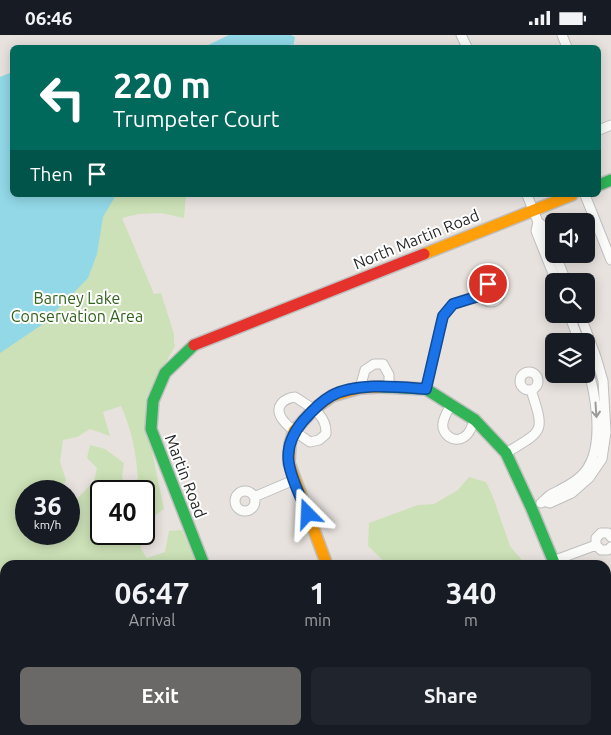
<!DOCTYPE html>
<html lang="en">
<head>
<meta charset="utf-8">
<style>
  body { margin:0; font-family:Ubuntu,sans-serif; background:#20242c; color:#f1f3f6; height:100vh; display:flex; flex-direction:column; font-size:19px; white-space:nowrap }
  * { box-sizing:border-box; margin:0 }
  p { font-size:16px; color:#9ea1a6 }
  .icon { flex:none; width:28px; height:28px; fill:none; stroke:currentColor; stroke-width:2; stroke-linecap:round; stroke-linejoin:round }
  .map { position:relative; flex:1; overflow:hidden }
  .side { position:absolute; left:0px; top:525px; width:611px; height:175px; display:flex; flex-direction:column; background:#171b24; border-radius:15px 15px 0 0; box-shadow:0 2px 12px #0003 }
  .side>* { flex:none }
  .guide { position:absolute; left:10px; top:10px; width:591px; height:152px; border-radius:8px; box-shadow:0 2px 12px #0003; background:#00695c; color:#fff; overflow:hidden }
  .buttons { position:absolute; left:545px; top:178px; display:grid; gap:10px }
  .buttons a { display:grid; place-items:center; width:50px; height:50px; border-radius:8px; background:#171b24; box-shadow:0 2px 12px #0003; font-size:25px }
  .speed { position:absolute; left:15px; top:445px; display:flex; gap:10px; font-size:25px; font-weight:700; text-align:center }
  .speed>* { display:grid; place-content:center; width:65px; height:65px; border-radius:50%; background:#171b24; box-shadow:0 2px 12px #0003; line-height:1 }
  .speed small { font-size:12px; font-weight:400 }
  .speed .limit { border:2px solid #111; border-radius:8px; background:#fff; color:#111 }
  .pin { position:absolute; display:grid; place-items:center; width:42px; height:42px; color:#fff; margin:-21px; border:2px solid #fff; border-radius:50%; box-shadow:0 1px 5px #0007 }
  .me { position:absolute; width:55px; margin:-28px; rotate:339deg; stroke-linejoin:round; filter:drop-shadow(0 0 4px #0008) }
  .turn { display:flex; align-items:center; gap:18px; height:105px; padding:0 20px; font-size:22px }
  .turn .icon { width:65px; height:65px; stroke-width:2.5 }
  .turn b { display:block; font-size:35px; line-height:42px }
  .then { display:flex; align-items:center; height:48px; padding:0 20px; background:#0003; gap:10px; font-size:19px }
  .eta { display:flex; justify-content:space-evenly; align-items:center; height:85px; text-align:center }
  .eta b { font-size:30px; font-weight:600; line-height:35px }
  .button { display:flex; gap:10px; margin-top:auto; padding:10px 20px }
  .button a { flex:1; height:58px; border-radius:8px; background:#6b6968; color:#fff; font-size:20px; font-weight:600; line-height:58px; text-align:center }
  .button a+a { background:#20242c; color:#f1f3f6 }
  .status { display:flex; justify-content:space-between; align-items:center; height:35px; padding:0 25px; background:#171b24; direction:ltr }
  .status svg { height:14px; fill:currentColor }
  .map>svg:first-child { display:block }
</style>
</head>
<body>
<div class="status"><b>06:46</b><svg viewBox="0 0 49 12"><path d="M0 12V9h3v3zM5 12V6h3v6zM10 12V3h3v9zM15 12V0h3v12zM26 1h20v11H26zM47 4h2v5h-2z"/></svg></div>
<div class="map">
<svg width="611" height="700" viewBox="0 0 611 700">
  <rect width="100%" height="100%" fill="#e7e2de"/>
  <path fill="#cce1b7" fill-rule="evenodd" d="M0,148L12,160H113L114,162L116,160H186L184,183L161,178L138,179L122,183L154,259L161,258L174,299V307L175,311L146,363L145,383L164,474L144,489V456H101V499H142L141,514L147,523L165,517L169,496L182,495L197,530H5L4,618L0,611ZM121,371C132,395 136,418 138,444L126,449L122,443L124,428L105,414L90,410L87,423L97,433L94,446L74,467L69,462V499H26V456H62L61,455L66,445L60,427L63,405L77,402L90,394L110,401L103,377Z
    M469,442L486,447L493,462L510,511L526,530H388L368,511L369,488L418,470L434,469L458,455Z"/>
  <path fill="#92d8e7" d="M229,0H291L295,2L293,12H204Z
    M12,37V160H116L103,182L97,219L88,243L43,289L0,318V42Z"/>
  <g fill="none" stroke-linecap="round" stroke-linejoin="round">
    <defs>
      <path id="street" d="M461,0L467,12
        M562,0L567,12
        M599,95L611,90
        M527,160L538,187L543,191L554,217
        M585,160L611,225
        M538,187L536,196L556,246
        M555,219L566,246
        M482 258a9 9 0 1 1 18 0a9 9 0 1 1-18 0Z
        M569,279L579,306
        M520 346a9 9 0 1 1 18 0a9 9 0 1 1-18 0Z
        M360,353L365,335L374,329H383L389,340V351
        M426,354L443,281L453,269L482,260
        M295,362C310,372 327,379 326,399L319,405L310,407C300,400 271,383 281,369C285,364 289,363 295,362Z
        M451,369C449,374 444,381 443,388C441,399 454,409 464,402C470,399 472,390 475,385
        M506,418C544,395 545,398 531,355
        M235 466a10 10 0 1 1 20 0a10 10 0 1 1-20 0Z
        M254,462L294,445
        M543,466L550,468L572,458L589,443L602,424L606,397L603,346L596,322L580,279
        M541,468C544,466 546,463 550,460C563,453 578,447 587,434C605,407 595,356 586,327
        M611,502L608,498H601L596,503V510L601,515H608L611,512
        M553,526L596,510
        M606,614L611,612
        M0,624L5,622
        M606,656L611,669
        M236,700L246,695
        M529,700L532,695"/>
      <path id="fast" d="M599,150L611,145
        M194,310L165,338L153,366L151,394L204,530
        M381,352L426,354L475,385L506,418L531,472L555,530"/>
      <path id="slow" d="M424,219L572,160
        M327,530L289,428L290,409L294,396L314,374L332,361L360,353L381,352
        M272,695L274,700"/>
      <path id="jam" d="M194,310L424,219"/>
    </defs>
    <use href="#street" stroke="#c0bfbf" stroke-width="11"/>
    <use href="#fast" stroke="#c0bfbf" stroke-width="14"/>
    <use href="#slow" stroke="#c0bfbf" stroke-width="14"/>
    <use href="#jam" stroke="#c0bfbf" stroke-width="14"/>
    <use href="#street" stroke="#fbfbfa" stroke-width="9"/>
    <use href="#fast" stroke="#30b455" stroke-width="11"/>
    <use href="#slow" stroke="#ff9f0a" stroke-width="11"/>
    <use href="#jam" stroke="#e5322d" stroke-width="11"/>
  </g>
  <defs><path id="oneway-shaft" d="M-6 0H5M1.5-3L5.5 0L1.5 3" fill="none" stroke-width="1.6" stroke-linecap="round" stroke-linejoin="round" transform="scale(1.25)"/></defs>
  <use stroke="#9c9c9c" href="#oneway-shaft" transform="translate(596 375) rotate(86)"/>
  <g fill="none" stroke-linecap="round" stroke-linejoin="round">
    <defs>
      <path id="route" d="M308,479C301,463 292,446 289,429C286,413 293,398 303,386C311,377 320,367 331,361C356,347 399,352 426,354L443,281L453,269L482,260L483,254L488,249"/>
    </defs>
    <use href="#route" stroke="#114b97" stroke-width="12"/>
    <use href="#route" stroke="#1a73e8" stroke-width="9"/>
  </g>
  <g text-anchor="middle" stroke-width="4" stroke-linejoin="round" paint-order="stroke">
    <g font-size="16" fill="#282828" stroke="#fff">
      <text transform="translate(416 204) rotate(-22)" y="6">North Martin Road</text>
      <text transform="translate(186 441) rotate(69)" y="6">Martin Road</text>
    </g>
    <g font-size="16" fill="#30631b" stroke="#fff">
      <text x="77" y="269">Barney Lake<tspan x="77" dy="18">Conservation Area</tspan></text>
    </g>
  </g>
</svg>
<div class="buttons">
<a><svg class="icon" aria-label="sound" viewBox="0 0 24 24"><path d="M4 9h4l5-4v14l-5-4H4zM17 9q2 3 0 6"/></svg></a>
<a><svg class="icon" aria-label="search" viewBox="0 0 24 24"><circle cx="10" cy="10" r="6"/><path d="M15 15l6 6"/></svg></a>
<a><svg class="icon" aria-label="layers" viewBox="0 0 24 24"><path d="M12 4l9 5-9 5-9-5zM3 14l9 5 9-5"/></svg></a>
</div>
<div class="speed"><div>36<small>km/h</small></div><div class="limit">40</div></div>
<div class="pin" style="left:488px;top:249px;background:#d93025"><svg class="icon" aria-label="arrive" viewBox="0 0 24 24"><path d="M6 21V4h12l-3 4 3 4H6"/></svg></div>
<svg class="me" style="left:308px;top:479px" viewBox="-20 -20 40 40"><path d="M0-17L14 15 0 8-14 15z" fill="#1a73e8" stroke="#fff" stroke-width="4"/></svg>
<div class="guide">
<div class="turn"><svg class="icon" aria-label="left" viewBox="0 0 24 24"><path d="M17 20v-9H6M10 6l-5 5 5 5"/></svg><div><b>220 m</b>Trumpeter Court</div></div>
<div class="then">Then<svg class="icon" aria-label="arrive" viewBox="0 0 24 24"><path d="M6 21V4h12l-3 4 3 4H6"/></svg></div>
</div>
<section class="side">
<div class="eta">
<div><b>06:47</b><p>Arrival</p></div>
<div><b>1</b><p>min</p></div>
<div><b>340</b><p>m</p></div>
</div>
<div class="button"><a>Exit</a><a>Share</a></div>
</section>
</div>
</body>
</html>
